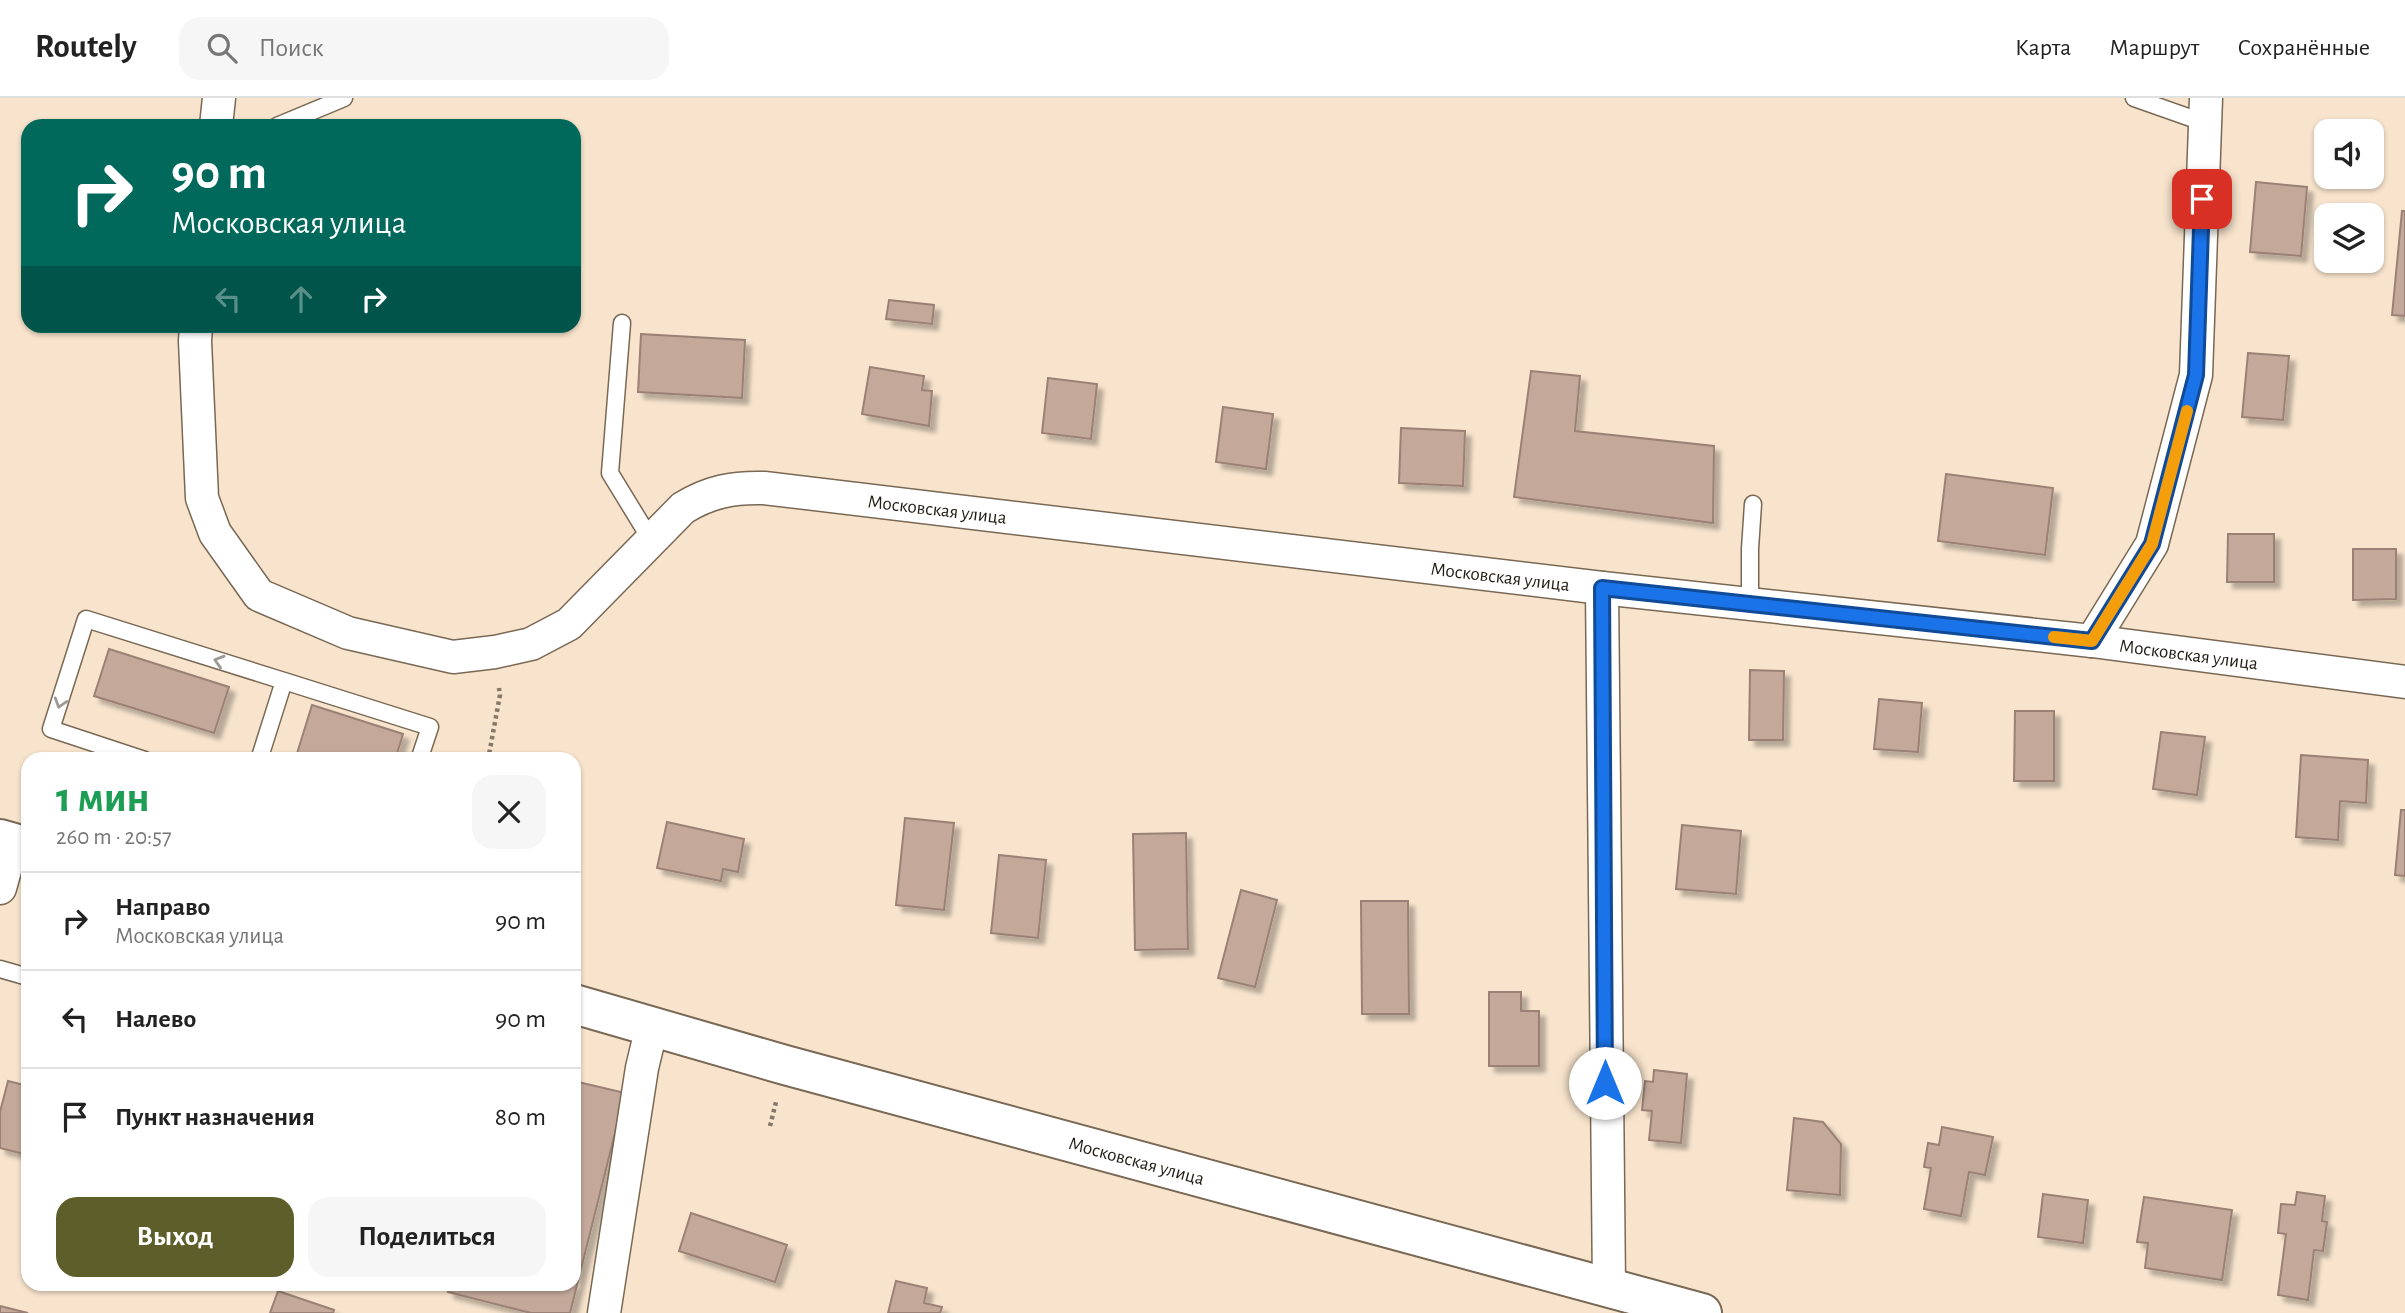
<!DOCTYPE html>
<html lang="ru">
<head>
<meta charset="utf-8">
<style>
  body { margin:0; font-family:"Alegreya Sans",sans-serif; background:#f6f6f6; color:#222; height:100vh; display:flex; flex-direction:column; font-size:26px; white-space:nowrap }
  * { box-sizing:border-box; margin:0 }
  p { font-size:23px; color:#767676 }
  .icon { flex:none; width:38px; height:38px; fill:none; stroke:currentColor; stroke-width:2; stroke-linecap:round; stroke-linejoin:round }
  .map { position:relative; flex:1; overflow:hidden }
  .sheet { position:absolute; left:21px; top:654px; width:560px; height:539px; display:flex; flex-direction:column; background:#fff; border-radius:21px; box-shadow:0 2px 5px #0004 }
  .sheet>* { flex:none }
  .guide { position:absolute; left:21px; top:21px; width:560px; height:214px; border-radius:21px; box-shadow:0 2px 5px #0004; background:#00695c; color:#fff; overflow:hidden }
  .controls { position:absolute; left:2314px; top:21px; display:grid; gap:14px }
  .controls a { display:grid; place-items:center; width:70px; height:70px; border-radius:14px; background:#fff; box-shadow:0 2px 5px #0004; font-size:35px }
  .pin { position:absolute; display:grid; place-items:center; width:60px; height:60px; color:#fff; margin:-30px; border-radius:14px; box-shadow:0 4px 10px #0006 }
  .me { position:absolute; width:77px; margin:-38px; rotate:0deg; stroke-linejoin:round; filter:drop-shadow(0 0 5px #0008) }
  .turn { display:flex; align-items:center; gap:24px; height:147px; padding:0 35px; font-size:32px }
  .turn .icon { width:91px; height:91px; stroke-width:2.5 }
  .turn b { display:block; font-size:49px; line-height:60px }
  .lanes { display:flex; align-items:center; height:66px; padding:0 35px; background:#0003; justify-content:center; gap:35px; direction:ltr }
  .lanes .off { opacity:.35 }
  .round { display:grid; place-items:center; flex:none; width:74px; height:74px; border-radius:21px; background:#f6f6f6 }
  .overview { display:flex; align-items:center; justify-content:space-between; height:119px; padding:0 35px }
  h1 { font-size:42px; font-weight:700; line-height:52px; color:#1e9e55 }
  .button { display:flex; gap:14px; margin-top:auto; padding:14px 35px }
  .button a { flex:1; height:80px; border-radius:21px; background:#5e5e2b; color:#fff; font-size:28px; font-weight:700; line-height:80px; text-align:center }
  .button a+a { background:#f6f6f6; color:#222 }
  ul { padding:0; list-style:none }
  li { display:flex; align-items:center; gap:21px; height:98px; padding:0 35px; border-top:2px solid #e0e0e0 }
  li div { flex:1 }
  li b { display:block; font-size:26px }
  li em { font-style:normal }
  header { display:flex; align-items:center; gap:42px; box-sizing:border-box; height:98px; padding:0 35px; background:#fff; border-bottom:2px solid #e0e0e0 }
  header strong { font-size:33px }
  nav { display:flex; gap:38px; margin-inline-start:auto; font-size:24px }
  .search { width:490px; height:63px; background:#f6f6f6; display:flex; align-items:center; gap:18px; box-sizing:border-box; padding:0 24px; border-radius:21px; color:#767676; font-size:26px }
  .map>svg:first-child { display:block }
</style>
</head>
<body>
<header>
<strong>Routely</strong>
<div class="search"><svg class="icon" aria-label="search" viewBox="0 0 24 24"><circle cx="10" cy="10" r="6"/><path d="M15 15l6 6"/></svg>Поиск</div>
<nav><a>Карта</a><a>Маршрут</a><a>Сохранённые</a></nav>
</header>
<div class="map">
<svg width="2405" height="1215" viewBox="0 0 2405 1215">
  <defs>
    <filter id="shadow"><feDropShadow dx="6" dy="6" stdDeviation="2" flood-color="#0004"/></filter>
  </defs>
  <rect width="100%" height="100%" fill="#f8e4cd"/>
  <path fill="#c4a99b" stroke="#9b8174" stroke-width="2" filter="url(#shadow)" d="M2256,84L2307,89L2301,158L2250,154Z
    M2402,113H2405V218L2392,217Z
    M889,202L934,207L932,226L886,221Z
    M641,236L745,242L742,300L638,294Z
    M2248,255L2289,258L2283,322L2242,319Z
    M870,269L924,278L922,292L932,293L929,328L862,316Z
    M1531,273L1580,278L1575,333L1714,348L1713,425L1514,399Z
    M1048,280L1097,286L1091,341L1042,335Z
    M1223,309L1273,316L1266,371L1216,364Z
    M1401,330L1465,333L1463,388L1399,385Z
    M1946,376L2053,390L2045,457L1938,443Z
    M2228,436H2274V484H2227Z
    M2353,451H2396V501L2353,502Z
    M109,551L229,589L214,635L94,598Z
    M1750,572L1784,573L1783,642H1749Z
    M1879,601L1922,605L1918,654L1874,651Z
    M312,607L403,636L395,662H295Z
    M2015,613H2054V683H2014Z
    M2161,634L2205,639L2197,697L2153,691Z
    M2301,657L2368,662L2366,705L2340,703L2338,742L2296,739Z
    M2401,712H2405V778L2395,777Z
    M905,720L954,725L944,812L896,807Z
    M667,724L744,741L738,774L723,771L721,783L657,770Z
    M1682,727L1741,733L1736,796L1676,791Z
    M1186,735L1188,851L1135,852L1133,736Z
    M999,757L1046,762L1038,840L991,835Z
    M1241,792L1277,802L1255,889L1218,880Z
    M1361,803H1408L1409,916H1362Z
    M1489,894H1521V913H1539V968H1489Z
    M1654,972L1687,976L1681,1045L1649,1042L1652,1013L1642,1012L1645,983L1653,984Z
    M8,983L28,988V1057L0,1050V1014Z
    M574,983L625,995L570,1215H531L448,1194L450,1186H574Z
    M1794,1020L1823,1024L1841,1046L1840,1097L1787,1092Z
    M1942,1029L1993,1039L1985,1077L1969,1074L1961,1118L1924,1111L1931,1070L1924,1069L1928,1045L1939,1047Z
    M2297,1094L2325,1098L2322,1123L2327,1124L2323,1153L2314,1152L2308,1202L2278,1197L2286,1136L2278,1135L2281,1106L2295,1107Z
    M2043,1096L2088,1102L2083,1145L2038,1139Z
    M2144,1099L2232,1112L2222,1182L2145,1170L2148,1145L2137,1144Z
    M691,1115L787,1147L775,1184L679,1153Z
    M896,1183L927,1190L924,1205L942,1209L940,1215H888Z
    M278,1193L334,1212L333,1215H270Z
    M0,1208L28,1215H0Z"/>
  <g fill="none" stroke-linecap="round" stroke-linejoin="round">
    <defs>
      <path id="lane" d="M2134,0L2205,25
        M277,28L344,0
        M622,225L610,375L651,442
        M1750,507V451L1753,406
        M145,662L51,631L86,521L284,583
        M259,662L284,583L430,629L419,662
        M0,871L28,879"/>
      <g id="street">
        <path d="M216,28L219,0"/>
        <path id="s1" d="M196,228L195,243L202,400L215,435L259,497L348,535L453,559L495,554L531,546L569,526L683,410C709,394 733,389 764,390L1602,490L2092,543L2405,584"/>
        <path d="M1602,490L1609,1190"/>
        <path d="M2092,543L2152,446L2196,277L2206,0"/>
        <path d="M0,790L13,744"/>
        <path d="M604,1215L642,970L652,928"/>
      </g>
      <g id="primary">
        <path d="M0,741L28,749"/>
        <path id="s2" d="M574,906L785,967L1702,1215"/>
      </g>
    </defs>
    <use href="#lane" stroke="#796854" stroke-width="19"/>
    <use href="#street" stroke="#796854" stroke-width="35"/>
    <use href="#primary" stroke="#796854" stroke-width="42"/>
    <path stroke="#857869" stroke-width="4.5" stroke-dasharray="3.5 3.5" stroke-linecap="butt" d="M488,662L500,597L499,590
      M770,1028L776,1004"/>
    <use href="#lane" stroke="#fff" stroke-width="16"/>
    <use href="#street" stroke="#fff" stroke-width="32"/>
    <use href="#primary" stroke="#fff" stroke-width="38"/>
  </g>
  <defs><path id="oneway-chevron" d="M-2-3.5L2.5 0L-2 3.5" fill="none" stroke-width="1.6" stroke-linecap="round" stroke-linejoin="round" transform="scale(1.75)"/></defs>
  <g stroke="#9c9995">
    <use href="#oneway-chevron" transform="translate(219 563) rotate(-163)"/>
    <use href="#oneway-chevron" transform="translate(60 605) rotate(107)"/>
  </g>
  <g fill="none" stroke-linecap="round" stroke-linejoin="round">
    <defs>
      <path id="route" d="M1605,985L1602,490L2092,543L2152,446L2196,277L2202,101"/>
    </defs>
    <use href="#route" stroke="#114b97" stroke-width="18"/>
    <use href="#route" stroke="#1a73e8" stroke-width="12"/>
    <path stroke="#f59e0b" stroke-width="12" d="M2054,539L2092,543L2152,446L2187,313"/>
  </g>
  <g text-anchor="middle" stroke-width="5" stroke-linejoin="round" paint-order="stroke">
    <g font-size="19" fill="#231c14" stroke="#fff2e5">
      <text dy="7" stroke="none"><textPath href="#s1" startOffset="1034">Московская улица</textPath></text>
      <text dy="7" stroke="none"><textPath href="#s1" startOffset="1601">Московская улица</textPath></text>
      <text dy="7" stroke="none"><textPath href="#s1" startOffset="2294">Московская улица</textPath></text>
      <text dy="7" stroke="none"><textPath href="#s2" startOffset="584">Московская улица</textPath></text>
    </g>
  </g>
</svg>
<div class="controls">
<a><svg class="icon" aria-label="sound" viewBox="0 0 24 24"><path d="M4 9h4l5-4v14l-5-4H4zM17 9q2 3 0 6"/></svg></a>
<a><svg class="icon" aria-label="layers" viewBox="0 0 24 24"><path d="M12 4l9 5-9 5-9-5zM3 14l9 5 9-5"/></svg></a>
</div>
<div class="pin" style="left:2202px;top:101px;background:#d93025"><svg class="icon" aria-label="arrive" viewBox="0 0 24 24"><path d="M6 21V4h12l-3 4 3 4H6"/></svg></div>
<svg class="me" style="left:1605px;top:985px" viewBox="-20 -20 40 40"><circle r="19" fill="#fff"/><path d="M0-13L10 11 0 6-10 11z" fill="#1a73e8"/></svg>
<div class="guide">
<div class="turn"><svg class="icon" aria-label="right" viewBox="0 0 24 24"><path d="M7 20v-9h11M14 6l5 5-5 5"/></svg><div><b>90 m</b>Московская улица</div></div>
<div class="lanes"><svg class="icon off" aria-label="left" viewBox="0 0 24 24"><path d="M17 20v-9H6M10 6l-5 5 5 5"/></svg><svg class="icon off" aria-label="ahead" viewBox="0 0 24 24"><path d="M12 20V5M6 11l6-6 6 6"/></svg><svg class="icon" aria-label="right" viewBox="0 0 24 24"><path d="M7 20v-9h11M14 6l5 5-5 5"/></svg></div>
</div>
<section class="sheet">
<div class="overview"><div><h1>1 мин</h1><p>260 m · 20:57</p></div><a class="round"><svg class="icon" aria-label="close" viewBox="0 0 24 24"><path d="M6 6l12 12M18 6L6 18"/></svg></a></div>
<ul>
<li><svg class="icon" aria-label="right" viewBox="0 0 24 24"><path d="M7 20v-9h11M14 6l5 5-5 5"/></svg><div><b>Направо</b><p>Московская улица</p></div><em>90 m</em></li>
<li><svg class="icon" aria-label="left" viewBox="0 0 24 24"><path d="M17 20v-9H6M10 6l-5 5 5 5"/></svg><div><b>Налево</b></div><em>90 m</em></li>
<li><svg class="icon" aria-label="arrive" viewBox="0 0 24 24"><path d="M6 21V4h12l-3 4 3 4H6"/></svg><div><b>Пункт назначения</b></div><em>80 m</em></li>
</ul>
<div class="button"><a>Выход</a><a>Поделиться</a></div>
</section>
</div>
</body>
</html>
